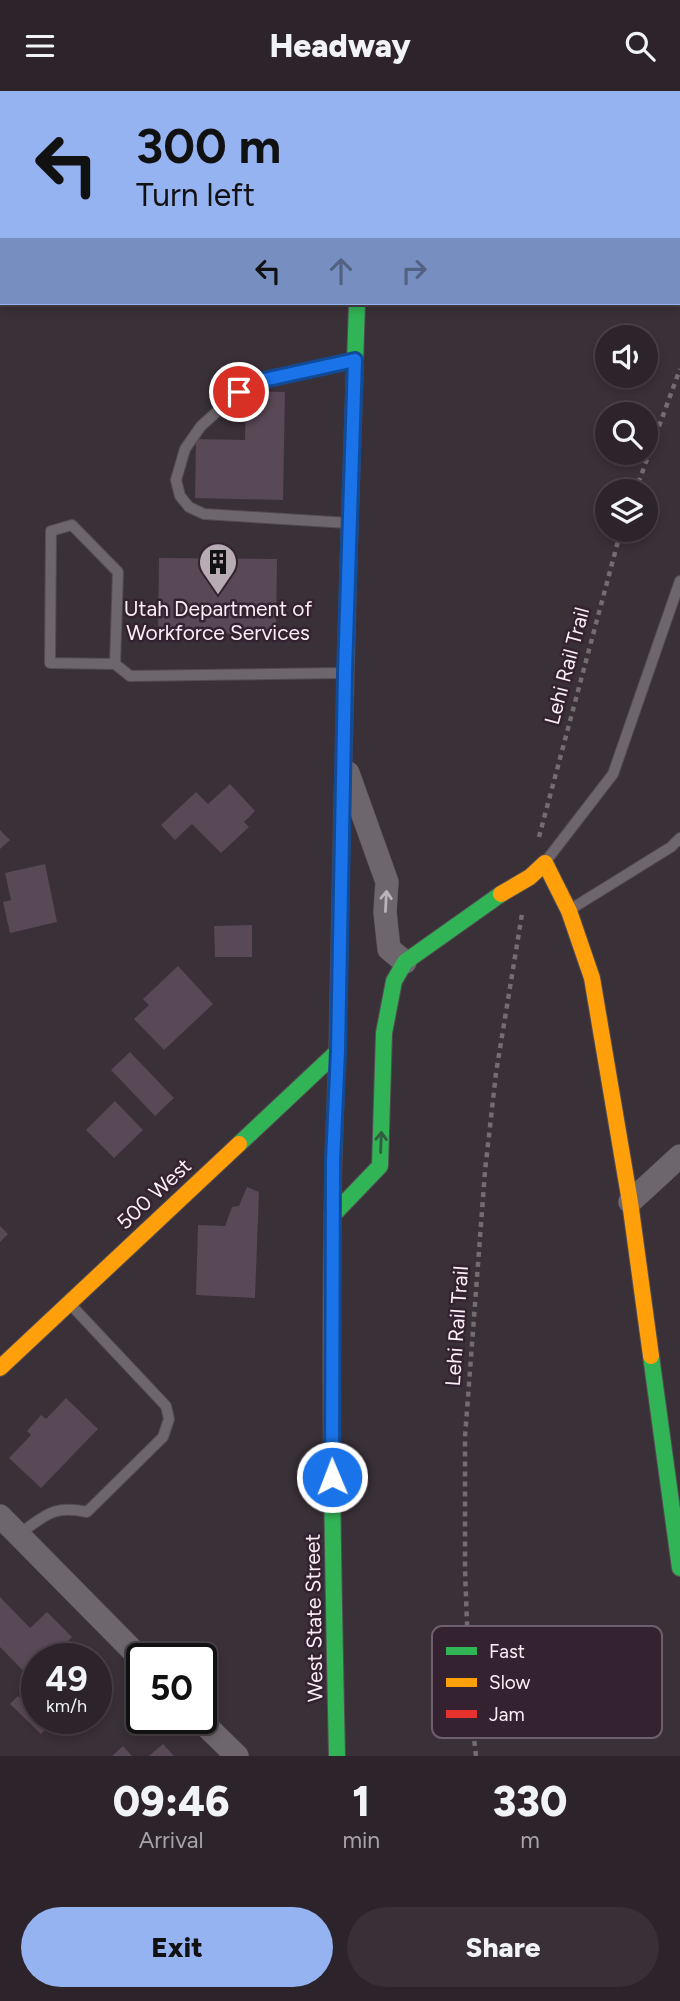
<!DOCTYPE html>
<html lang="en">
<head>
<meta charset="utf-8">
<style>
  body { margin:0; font-family:Figtree,sans-serif; background:#383036; color:#f1f3f6; height:100vh; display:flex; flex-direction:column; font-size:26px; white-space:nowrap }
  * { box-sizing:border-box; margin:0 }
  p { font-size:23px; color:#a6a4a8 }
  .icon { flex:none; width:38px; height:38px; fill:none; stroke:currentColor; stroke-width:2; stroke-linecap:round; stroke-linejoin:round }
  .map { position:relative; height:1665px; overflow:hidden }
  .sheet { display:flex; flex-direction:column; background:#2c242a; flex:1 }
  .sheet>* { flex:none }
  .banner { position:absolute; left:0px; top:0px; width:681px; height:214px; box-shadow:0 4px 10px #0003,0 0 0 2px #484147; background:#95b2f1; color:#111; overflow:hidden }
  .tools { position:absolute; left:595px; top:234px; display:grid; gap:14px }
  .tools a { display:grid; place-items:center; width:63px; height:63px; border-radius:50%; background:#2c242a; box-shadow:0 4px 10px #0003,0 0 0 2px #484147; font-size:35px }
  .speed { position:absolute; left:21px; top:1552px; display:flex; gap:14px; font-size:35px; font-weight:700; text-align:center }
  .speed>* { display:grid; place-content:center; width:91px; height:91px; border-radius:50%; background:#2c242a; box-shadow:0 4px 10px #0003,0 0 0 2px #484147; line-height:1 }
  .speed small { font-size:18px; font-weight:400 }
  .speed .limit { border:4px solid #111; border-radius:10px; background:#fff; color:#111 }
  .pin { position:absolute; display:grid; place-items:center; width:60px; height:60px; color:#fff; margin:-30px; border:4px solid #fff; border-radius:50%; box-shadow:0 2px 7px #0007 }
  .me { position:absolute; width:77px; margin:-38px; rotate:359deg; stroke-linejoin:round; filter:drop-shadow(0 0 5px #0008) }
  .turn { display:flex; align-items:center; gap:24px; height:147px; padding:0 21px; font-size:32px }
  .turn .icon { width:91px; height:91px; stroke-width:2.5 }
  .turn b { display:block; font-size:49px; line-height:60px }
  .lanes { display:flex; align-items:center; height:66px; padding:0 21px; background:#0003; justify-content:center; gap:35px; direction:ltr }
  .lanes .off { opacity:.35 }
  .eta { display:flex; justify-content:space-evenly; align-items:center; height:119px; text-align:center }
  .eta b { font-size:42px; font-weight:800; line-height:49px }
  .primary-button { display:flex; gap:14px; margin-top:auto; padding:14px 21px }
  .primary-button a { flex:1; height:80px; border-radius:42px; background:#95b2f1; color:#111; font-size:28px; font-weight:800; line-height:80px; text-align:center }
  .primary-button a+a { background:#383036; color:#f1f3f6 }
  header { display:flex; justify-content:space-between; align-items:center; height:91px; padding:0 21px; background:#2c242a; font-size:32px; font-weight:800 }
  .map>svg:first-child { display:block }
</style>
</head>
<body>
<header><svg class="icon" aria-label="menu" viewBox="0 0 24 24"><path d="M4 6h16M4 12h16M4 18h16"/></svg>Headway<svg class="icon" aria-label="search" viewBox="0 0 24 24"><circle cx="10" cy="10" r="6"/><path d="M15 15l6 6"/></svg></header>
<div class="map">
<svg width="680" height="1665" viewBox="0 0 680 1665">
  <rect width="100%" height="100%" fill="#3a3038"/>
  <path fill="#594856" d="M246,300L285,301L283,409L195,407L196,348L245,349Z
    M159,467L277,468L276,543L158,542Z
    M230,693L255,720L244,731L249,736L221,762L192,733L175,749L161,734L196,701L208,713Z
    M0,739L10,749L0,758Z
    M45,773L57,831L10,842L3,811L11,809L5,782Z
    M252,834V866H215L214,835Z
    M178,875L213,913L164,959L134,928L149,914L143,908Z
    M130,961L174,1007L155,1025L111,979Z
    M115,1010L143,1039L114,1067L86,1039Z
    M247,1096L259,1101L255,1207L196,1204L198,1134L225,1135L232,1116L239,1115Z
    M0,1135L8,1143L0,1151Z
    M66,1307L98,1338L41,1397L9,1367L31,1344L27,1340L41,1324L46,1328Z
    M0,1506L30,1537L47,1521L72,1546L50,1568H37V1581L31,1588L0,1556Z
    M18,1605L29,1617L35,1610L37,1612V1628H52L54,1630L41,1643L10,1613Z
    M163,1653L174,1665H149Z
    M123,1655L132,1665H112Z"/>
  <g fill="none" stroke-linecap="round" stroke-linejoin="round">
    <defs>
      <path id="lane" d="M624,0L625,2
        M456,2V0
        M348,432L204,423L189,416L180,405L176,389L185,358L201,335L239,301L259,290L352,269
        M115,573L50,572L51,440L72,434L118,481L115,573L130,585L342,582
        M546,770L613,683L680,490
        M571,818L671,756L680,747
        M19,1443C46,1424 53,1414 87,1421L163,1346L169,1328L166,1315L71,1214"/>
      <path id="street" d="M393,2L395,0
        M348,682L387,791L385,821L389,858L405,871
        M630,1111L680,1065
        M0,1425L142,1569
        M199,1628L237,1665"/>
      <path id="fast" d="M349,455L357,212
        M239,1053L338,960
        M332,1125L380,1075L384,942L394,890L405,871L501,803
        M651,1265L680,1477
        M337,1665C332,1434 327,1202 337,971"/>
      <path id="slow" d="M363,0V2
        M342,726L349,455
        M501,803L530,786L545,772L569,820L592,887L630,1111L651,1265
        M0,1277L239,1053"/>
      <path id="jam" d="M337,971L342,726"/>
    </defs>
    <use href="#lane" stroke="#544c53" stroke-width="12"/>
    <use href="#street" stroke="#544c53" stroke-width="24"/>
    <use href="#fast" stroke="#544c53" stroke-width="18"/>
    <use href="#slow" stroke="#544c53" stroke-width="18"/>
    <use href="#jam" stroke="#544c53" stroke-width="18"/>
    <path stroke="#736c71" stroke-width="4.5" stroke-dasharray="5 5" stroke-linecap="butt" d="M635,401L680,278
      M539,746L621,439
      M476,1665L470,1612L465,1479V1346L485,1080L496,982L522,823"/>
    <use href="#lane" stroke="#6e666d" stroke-width="10"/>
    <use href="#street" stroke="#6e666d" stroke-width="23"/>
    <use href="#fast" stroke="#30b455" stroke-width="16"/>
    <use href="#slow" stroke="#ff9f0a" stroke-width="16"/>
    <use href="#jam" stroke="#e5322d" stroke-width="16"/>
  </g>
  <defs><path id="oneway-shaft" d="M-6 0H5M1.5-3L5.5 0L1.5 3" fill="none" stroke-width="1.6" stroke-linecap="round" stroke-linejoin="round" transform="scale(1.75)"/></defs>
  <use stroke="#bbb1b9" href="#oneway-shaft" transform="translate(386 810) rotate(-87)"/>
  <use stroke="#325c3f" href="#oneway-shaft" transform="translate(381 1051) rotate(-88)"/>
  <g fill="none" stroke-linecap="round" stroke-linejoin="round">
    <defs>
      <path id="route" d="M239,301L259,290L355,269L345,582L338,960L333,1070L332,1386"/>
    </defs>
    <use href="#route" stroke="#114b97" stroke-width="18"/>
    <use href="#route" stroke="#1a73e8" stroke-width="12"/>
  </g>
  <defs>
    <symbol id="building-pin" viewBox="-11 -11 22 30"><path d="M0 17L-7.5 6A9.5 9.5 0 1 1 7.5 6Z" fill="#b7acb4" stroke="#342230"/><path d="M-4-6H4V6H1V3H-1V6H-4ZM-2.5-4.3h1.7v1.8h-1.7ZM.8-4.3h1.7v1.8H.8ZM-2.5-1h1.7V.8h-1.7ZM.8-1h1.7V.8H.8Z" fill="#111"/></symbol>
  </defs>
  <g fill-rule="evenodd">
    <use href="#building-pin" x="196" y="449" width="44" height="60"/>
  </g>
  <g text-anchor="middle" stroke-width="5" stroke-linejoin="round" paint-order="stroke">
    <g font-size="21" fill="#faeef7" stroke="#342230">
      <text x="218" y="525">Utah Department of<tspan x="218" dy="24">Workforce Services</tspan></text>
    </g>
    <g font-size="21" fill="#faeef7" stroke="#342230">
      <text transform="translate(567 575) rotate(-75)" y="7">Lehi Rail Trail</text>
      <text transform="translate(154 1103) rotate(-43)" y="7">500 West</text>
      <text transform="translate(457 1235) rotate(-86)" y="7">Lehi Rail Trail</text>
      <text transform="translate(314 1527) rotate(-91)" y="7">West State Street</text>
    </g>
  </g>
  <rect x="432" y="1535" width="230" height="112" rx="10" fill="#342230" stroke="#6f5f6c" stroke-width="2"/>
  <rect x="446" y="1556" width="31" height="8" fill="#30b455"/>
  <rect x="446" y="1587" width="31" height="9" fill="#ff9f0a"/>
  <rect x="446" y="1619" width="31" height="8" fill="#e5322d"/>
  <g font-size="19" fill="#faeef7">
    <text x="489" y="1567">Fast</text>
    <text x="489" y="1598">Slow</text>
    <text x="489" y="1630">Jam</text>
  </g>
</svg>
<div class="tools">
<a><svg class="icon" aria-label="sound" viewBox="0 0 24 24"><path d="M4 9h4l5-4v14l-5-4H4zM17 9q2 3 0 6"/></svg></a>
<a><svg class="icon" aria-label="search" viewBox="0 0 24 24"><circle cx="10" cy="10" r="6"/><path d="M15 15l6 6"/></svg></a>
<a><svg class="icon" aria-label="layers" viewBox="0 0 24 24"><path d="M12 4l9 5-9 5-9-5zM3 14l9 5 9-5"/></svg></a>
</div>
<div class="speed"><div>49<small>km/h</small></div><div class="limit">50</div></div>
<div class="pin" style="left:239px;top:301px;background:#d93025"><svg class="icon" aria-label="arrive" viewBox="0 0 24 24"><path d="M6 21V4h12l-3 4 3 4H6"/></svg></div>
<svg class="me" style="left:332px;top:1386px" viewBox="-20 -20 40 40"><circle r="17" fill="#1a73e8" stroke="#fff" stroke-width="3"/><path d="M0-11L8 9 0 5-8 9z" fill="#fff"/></svg>
<div class="banner">
<div class="turn"><svg class="icon" aria-label="left" viewBox="0 0 24 24"><path d="M17 20v-9H6M10 6l-5 5 5 5"/></svg><div><b>300 m</b>Turn left</div></div>
<div class="lanes"><svg class="icon" aria-label="left" viewBox="0 0 24 24"><path d="M17 20v-9H6M10 6l-5 5 5 5"/></svg><svg class="icon off" aria-label="ahead" viewBox="0 0 24 24"><path d="M12 20V5M6 11l6-6 6 6"/></svg><svg class="icon off" aria-label="right" viewBox="0 0 24 24"><path d="M7 20v-9h11M14 6l5 5-5 5"/></svg></div>
</div>
</div>
<section class="sheet">
<div class="eta">
<div><b>09:46</b><p>Arrival</p></div>
<div><b>1</b><p>min</p></div>
<div><b>330</b><p>m</p></div>
</div>
<div class="primary-button"><a>Exit</a><a>Share</a></div>
</section>
</body>
</html>
